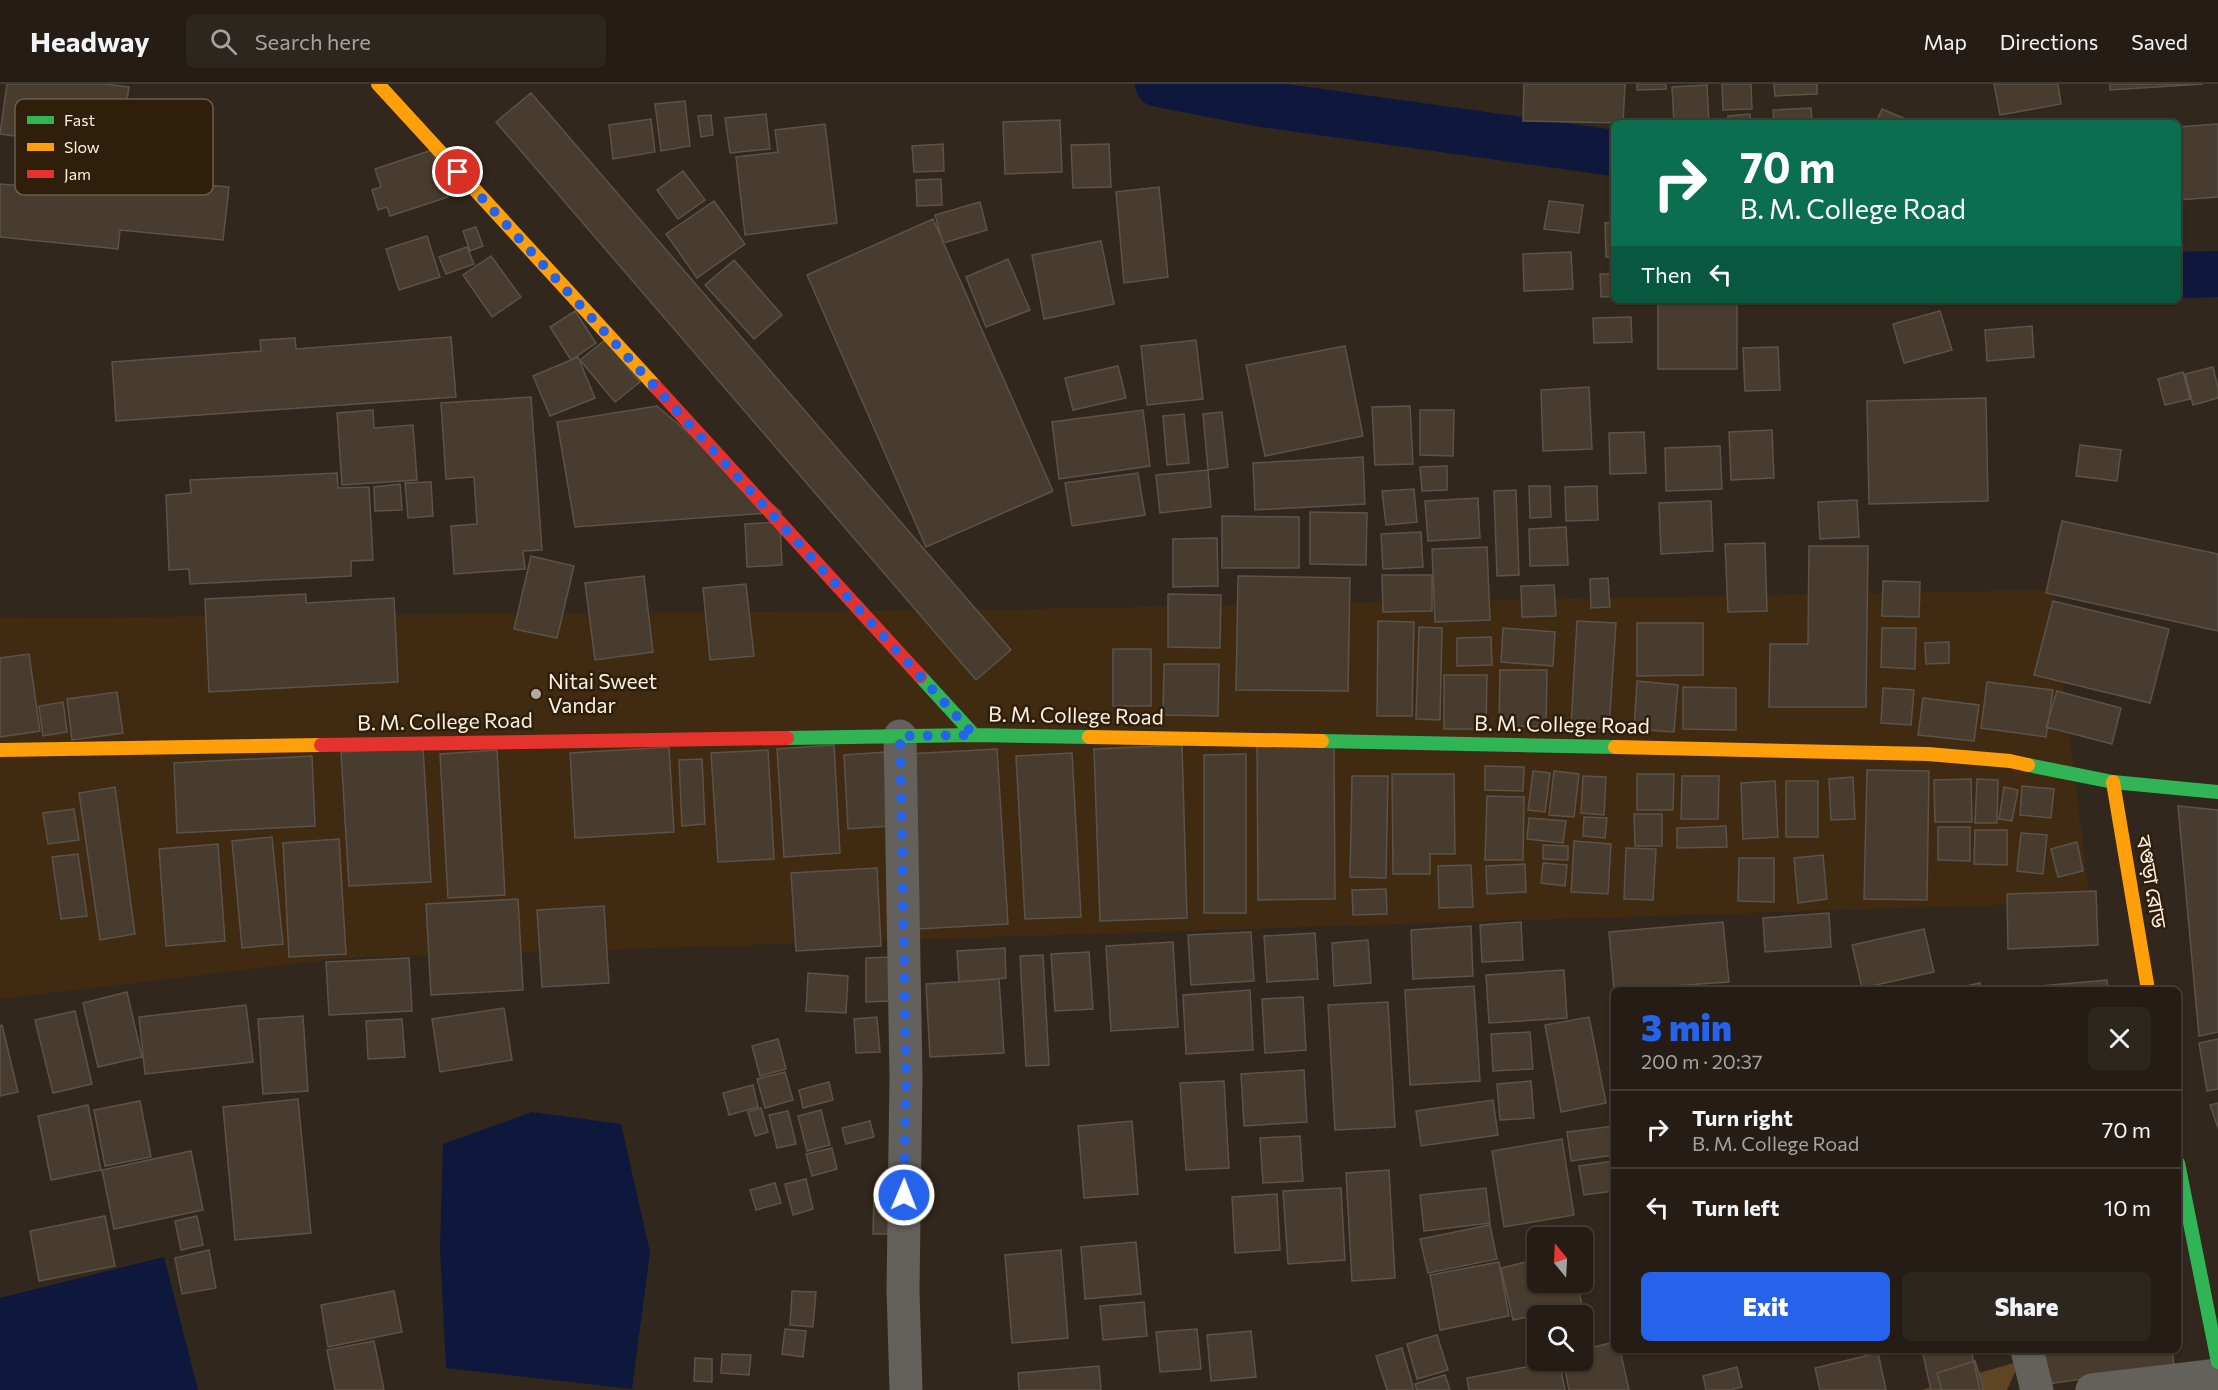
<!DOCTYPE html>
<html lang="en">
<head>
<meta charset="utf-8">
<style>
  body { margin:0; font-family:Commissioner,"Noto Sans Bengali",sans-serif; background:#2d261e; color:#f1f3f6; height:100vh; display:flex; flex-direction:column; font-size:22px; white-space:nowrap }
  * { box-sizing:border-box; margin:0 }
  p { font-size:20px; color:#a3a2a0 }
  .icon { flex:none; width:33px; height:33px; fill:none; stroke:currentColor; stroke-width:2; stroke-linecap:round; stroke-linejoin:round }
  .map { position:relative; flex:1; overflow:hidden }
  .details { position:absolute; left:1611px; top:903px; width:570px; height:366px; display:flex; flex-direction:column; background:#251d15; border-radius:9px; box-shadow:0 2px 4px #0004,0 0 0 2px #423b34 }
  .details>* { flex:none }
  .hud { position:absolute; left:1611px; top:36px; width:570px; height:183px; border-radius:9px; box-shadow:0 2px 4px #0004,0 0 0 2px #423b34; background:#0b6e4f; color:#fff; overflow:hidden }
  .needle { width:39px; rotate:342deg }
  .tools { position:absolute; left:1527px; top:1143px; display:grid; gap:12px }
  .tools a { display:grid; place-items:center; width:66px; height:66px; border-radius:9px; background:#251d15; box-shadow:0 2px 4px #0004,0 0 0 2px #423b34; font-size:30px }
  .pin { position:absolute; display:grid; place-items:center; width:51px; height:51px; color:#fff; margin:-26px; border:3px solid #fff; border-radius:50%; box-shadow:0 2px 6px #0007 }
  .me { position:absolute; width:66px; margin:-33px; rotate:1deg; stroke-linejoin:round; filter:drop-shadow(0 0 4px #0008) }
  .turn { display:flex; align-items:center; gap:21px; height:126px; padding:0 30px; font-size:27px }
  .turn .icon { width:78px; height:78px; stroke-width:2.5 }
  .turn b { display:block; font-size:42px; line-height:51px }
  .then { display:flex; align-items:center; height:57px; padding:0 30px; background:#0003; gap:12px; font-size:22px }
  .round { display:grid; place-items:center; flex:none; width:63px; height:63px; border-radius:9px; background:#2d261e }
  .summary { display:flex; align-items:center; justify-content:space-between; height:102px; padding:0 30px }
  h1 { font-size:36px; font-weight:800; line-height:45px; color:#2563eb }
  .primary-button { display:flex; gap:12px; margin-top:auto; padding:12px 30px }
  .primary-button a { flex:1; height:69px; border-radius:9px; background:#2563eb; color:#fff; font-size:24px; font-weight:800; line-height:69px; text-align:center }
  .primary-button a+a { background:#2d261e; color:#f1f3f6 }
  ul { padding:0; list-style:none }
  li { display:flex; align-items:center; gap:18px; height:78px; padding:0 30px; border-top:2px solid #423b34 }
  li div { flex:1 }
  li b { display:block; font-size:22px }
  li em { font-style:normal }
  header { display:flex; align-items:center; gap:36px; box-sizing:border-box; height:84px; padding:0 30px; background:#251d15; border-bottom:2px solid #423b34 }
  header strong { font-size:28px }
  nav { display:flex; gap:33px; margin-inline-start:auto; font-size:21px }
  .search { width:420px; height:54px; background:#2d261e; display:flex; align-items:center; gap:15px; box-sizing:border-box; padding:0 21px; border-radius:9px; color:#a3a2a0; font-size:22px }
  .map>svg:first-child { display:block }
</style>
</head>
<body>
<header>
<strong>Headway</strong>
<div class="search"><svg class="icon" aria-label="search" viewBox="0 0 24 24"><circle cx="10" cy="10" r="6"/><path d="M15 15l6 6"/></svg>Search here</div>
<nav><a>Map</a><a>Directions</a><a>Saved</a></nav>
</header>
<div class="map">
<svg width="2218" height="1306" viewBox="0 0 2218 1306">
  <rect width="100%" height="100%" fill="#31271c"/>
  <path fill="#402a12" d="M2052,506L2090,818L343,874L0,915V534L977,526Z"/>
  <path fill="#5f4426" d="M2020,1277L2007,1306H1921Z"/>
  <path fill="#0e183d" d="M532,1028L621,1040L650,1168L632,1305L446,1284L440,1163L443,1060Z
    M164,1173L198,1306H0V1214Z"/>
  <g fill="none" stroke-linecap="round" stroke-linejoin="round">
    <path stroke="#0e183d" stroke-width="46" d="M1158,0L1256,19L1614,69
      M2178,191L2218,190"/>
  </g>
  <path fill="#483c2e" stroke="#5b534a" stroke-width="1.5" d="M7,0H105L129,3L123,43L76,37L73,60L0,50Z
    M1524,0H1625L1623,39L1523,37Z
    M1637,0H1666V5L1637,6Z
    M1722,0H1751L1752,25L1723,26Z
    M1774,0H1817V10L1775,12Z
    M1994,0H2058L2061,20L2000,31Z
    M2110,0H2203L2110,6Z
    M1707,1L1709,39H1674L1672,3Z
    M531,9L1011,566L976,596L496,38Z
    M685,17L690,62L661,67L655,20Z
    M1811,24L1812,39H1774L1773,26Z
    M1882,25L1910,37L1909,39H1876Z
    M766,30L770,65L730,69L725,34Z
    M1750,30L1751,39H1728V32Z
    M711,31L713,51L701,53L698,32Z
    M651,35L655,68L613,75L609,41Z
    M1060,36L1062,88L1005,90L1003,38Z
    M825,40L837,139L745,151L736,73L778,68L775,46Z
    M2218,40V113L2178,116V43Z
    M943,60L944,87L914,88L912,62Z
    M1109,60L1111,103L1073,104L1071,61Z
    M71,63L130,69L129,80L186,86L185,99L229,103L223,156L120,146L118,165L0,153V100L66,106Z
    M432,66L448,113L390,132L387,123L378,126L372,106L381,103L375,85Z
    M683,87L705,116L678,135L657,106Z
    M941,95L942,121L917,122L916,96Z
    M1159,103L1168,193L1124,199L1116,108Z
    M714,117L745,160L697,194L666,150Z
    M1549,117L1583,121L1579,149L1544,145Z
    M980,118L987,146L943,159L935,131Z
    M933,135L1053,407L926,463L807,191Z
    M1614,138V173H1606L1605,139Z
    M476,143L483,162L470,167L463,147Z
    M427,152L440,193L399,206L386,165Z
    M1101,157L1114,220L1044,235L1032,171Z
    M467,163L474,180L446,190L439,173Z
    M1571,168L1573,205L1524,207L1523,170Z
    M491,172L521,213L492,233L463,191Z
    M1008,175L1030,226L986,243L966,193Z
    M734,176L782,231L754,255L705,201Z
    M1600,190H1614V212L1601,213Z
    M1658,216H1737V285H1658Z
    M575,227L596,259L571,276L550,243Z
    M1940,227L1952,266L1904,279L1893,240Z
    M1631,233L1632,258L1594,259L1593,234Z
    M2032,242L2034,273L1987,277L1985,246Z
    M451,253L456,313L116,337L112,278L261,267L260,256L295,254L296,265Z
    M605,256L640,298L615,318L580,276Z
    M1196,256L1203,315L1147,321L1141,262Z
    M1345,262L1363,352L1265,372L1246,281Z
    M1778,263L1780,306L1745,307L1743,264Z
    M578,273L595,314L550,332L533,292Z
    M1118,282L1126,314L1073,326L1065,294Z
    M2213,283L2218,304V314L2193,321L2185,290Z
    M2183,288L2190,315L2165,321L2158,295Z
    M1589,303L1592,365L1543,367L1541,306Z
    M531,313L542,466L523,467L525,485L454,490L451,442L477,440L474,393L446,395L441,319Z
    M1986,314L1988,417L1869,420L1867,317Z
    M657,322L781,428L575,443L557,338Z
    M1410,322L1413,380L1375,381L1372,323Z
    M373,326L374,344L413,341L417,396L342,401L337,329Z
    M1143,326L1150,382L1059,395L1052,338Z
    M1420,326H1454L1453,372L1420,371Z
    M1222,328L1228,383L1208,386L1203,330Z
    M1184,330L1189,379L1167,381L1163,332Z
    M1772,346L1774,394L1731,396L1729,348Z
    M1644,348L1646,389L1610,390L1609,349Z
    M2080,361L2121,366L2117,397L2076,392Z
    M1720,362L1722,405L1666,407L1665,364Z
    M1363,373L1365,420L1255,426L1253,379Z
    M1447,382V406L1422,407L1420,383Z
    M1208,386L1211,423L1160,429L1156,391Z
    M337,389L338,404L369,403L373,476L351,477V492L190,500L189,485L169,486L166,411L191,409L190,396Z
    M1138,389L1145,431L1072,442L1065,399Z
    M431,398L433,432L408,434L405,399Z
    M400,400L402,426L375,427L374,403Z
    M1529,402H1550L1551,433L1530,434Z
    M1597,402L1598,436L1566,437L1565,403Z
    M1414,405L1417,438L1386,441L1382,407Z
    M1516,406L1519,491L1497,492L1494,407Z
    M1478,414L1480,454L1428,457L1425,417Z
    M1857,416L1859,453L1820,455L1818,418Z
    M1711,417L1713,467L1661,470L1659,419Z
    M1310,428L1367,429L1366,481L1310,480Z
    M1222,432L1299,433V484H1222Z
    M2062,437L2218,470V547L2046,509Z
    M780,438L782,481L747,483L745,440Z
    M1566,443L1568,481L1530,482L1529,445Z
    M1421,448L1423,483L1383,485L1381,450Z
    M1217,454L1218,502L1173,503V455Z
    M1765,459L1767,527L1728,528L1725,460Z
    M1809,462H1868L1866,623H1769L1770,560H1808Z
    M1487,463L1490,536L1435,538L1432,465Z
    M531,472L574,482L557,554L514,545Z
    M1382,491H1432V527L1383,528Z
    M644,492L653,568L595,576L585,499Z
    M1238,492L1350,494L1348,607L1236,606Z
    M1608,494L1610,523L1591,524L1590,495Z
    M1883,497L1920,498L1919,533L1882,532Z
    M746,500L754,572L710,576L703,504Z
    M1554,501L1556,532L1522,533L1521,502Z
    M306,510V519L394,514L398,598L209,608L205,515Z
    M1168,510L1221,511L1220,564L1168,563Z
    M2053,517L2169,545L2150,619L2034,591Z
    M1378,537L1414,538L1412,632H1377Z
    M1577,537L1616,539L1609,644L1571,642Z
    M1637,539H1703V591L1637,592Z
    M1419,543L1442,544L1440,636L1416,635Z
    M1503,544L1555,548L1553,582L1501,578Z
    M1882,544H1916L1915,585L1881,583Z
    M1491,553L1492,581L1457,582V554Z
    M1949,558V579L1926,580L1925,559Z
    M1113,565H1151V622H1113Z
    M29,570L40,647L0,653V574Z
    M1164,580H1219L1218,632L1163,631Z
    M1500,586H1547L1546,643L1499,642Z
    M1444,591H1487L1486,645H1444Z
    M1637,597L1678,601L1674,648L1634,645Z
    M1987,598L2053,606L2046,653L1981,644Z
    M1683,603L1736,604V646L1683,645Z
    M1883,604L1914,606L1911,641L1881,639Z
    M2057,607L2121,624L2112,660L2046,643Z
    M117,608L123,649L72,656L67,615Z
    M1923,614L1979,621L1974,657L1918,651Z
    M63,618L67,648L43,652L39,622Z
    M834,661L840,769L784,773L777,665Z
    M1182,661L1187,834L1100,837L1094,665Z
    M1334,661L1335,815L1258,816L1257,662Z
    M423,663L431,798L349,802L341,668Z
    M669,663L674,748L575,754L570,669Z
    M997,665L1008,840L917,845L907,670Z
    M497,666L505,811L448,814L440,670Z
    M768,666L774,775L718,778L711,669Z
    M886,668L890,742L848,745L844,671Z
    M1072,669L1081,833L1025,835L1016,672Z
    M1246,670V829H1204V671Z
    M312,672L315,742L177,749L174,679Z
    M702,675L705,740L682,742L679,676Z
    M1485,682L1524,683L1523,707L1485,706Z
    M1867,686L1929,687L1927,816L1864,815Z
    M1533,687L1550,689L1545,728L1528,726Z
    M1554,687L1579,690L1574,733L1549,731Z
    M1392,690H1454L1455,770H1430V790H1393Z
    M1637,690H1674L1673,726H1637Z
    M1352,692H1388L1386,794L1350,793Z
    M1583,692L1606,693L1604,731L1581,729Z
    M1682,692H1719L1718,735H1681Z
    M1853,693L1855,735L1831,736L1829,695Z
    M1971,695L1972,738H1935L1934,696Z
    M1977,695L1998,696L1997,739H1975Z
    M1775,697L1778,753L1743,755L1741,699Z
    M1786,697H1818V753H1786Z
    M2022,702L2054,705L2051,734L2020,731Z
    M115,703L135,850L100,856L79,709Z
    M2004,703L2018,706L2012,737L1999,735Z
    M1487,712L1524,713L1523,776H1485Z
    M2178,722L2218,726V948L2199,952Z
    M74,725L79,756L48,760L43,729Z
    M1634,730H1662V762H1635Z
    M1584,733L1607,734L1605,754L1583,752Z
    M1529,734L1566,737L1563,759L1527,755Z
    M1726,742L1727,763L1677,764V744Z
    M1938,743H1970V777L1938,776Z
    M1975,746H2007V781L1974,780Z
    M2021,749L2047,751L2043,790L2017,787Z
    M272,753L283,860L242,864L232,757Z
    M339,755L346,870L289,873L283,759Z
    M1574,757L1611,760L1608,810L1571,808Z
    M2077,758L2083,787L2058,793L2051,765Z
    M218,760L225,857L166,862L159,765Z
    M1543,761L1568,762V776L1543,775Z
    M1626,764L1656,765L1653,816L1624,815Z
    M78,770L87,832L61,835L52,773Z
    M1823,771L1827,815L1798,819L1794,774Z
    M1739,774H1774V818L1738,817Z
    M1543,779L1567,781L1565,802L1541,799Z
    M1525,780L1526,808L1487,810L1486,782Z
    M1471,781L1473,823L1439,824L1438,782Z
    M877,784L881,862L796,867L791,789Z
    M1386,805L1387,830L1353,831L1352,806Z
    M2096,807L2098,861L2008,865L2007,810Z
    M518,815L523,906L431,911L426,820Z
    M604,822L609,899L542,903L537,826Z
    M1829,829L1831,863L1765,868L1763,834Z
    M1521,838L1523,876L1482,878L1480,841Z
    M1723,838L1729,898L1614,906L1609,848Z
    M1471,842L1473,892L1413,895L1411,846Z
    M1924,845L1934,888L1862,904L1852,861Z
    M1251,848L1254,897L1191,901L1188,851Z
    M1315,849L1318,895L1267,898L1264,852Z
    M1368,856L1371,899L1334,902L1332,859Z
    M1173,858L1178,943L1111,947L1106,862Z
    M1005,864L1006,894L959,898L957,867Z
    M1089,868L1093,925L1055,927L1051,870Z
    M1043,871L1049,981L1026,982L1020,872Z
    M892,873L893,917L866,918V874Z
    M409,874L412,927L329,931L326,878Z
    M1564,886L1567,934L1489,939L1486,891Z
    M808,889L848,892L846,929L806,927Z
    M999,895L1004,969L930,973L926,900Z
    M2107,896L2108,906H2040V902Z
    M1980,899L1982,906H1953L1952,905Z
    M1474,902L1480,997L1410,1001L1405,906Z
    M1250,906L1253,966L1186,970L1183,911Z
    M127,908L142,973L98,983L83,919Z
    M1303,913L1306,966L1265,969L1262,915Z
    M1388,918L1395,1043L1335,1046L1328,921Z
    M246,921L253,978L145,990L139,933Z
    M504,924L512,976L440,988L432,935Z
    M75,927L92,1000L53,1009L35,936Z
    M303,932L308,1007L263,1010L258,935Z
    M877,933L880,968L856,969L854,935Z
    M1589,933L1606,1019L1561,1028L1545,941Z
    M402,935L405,973L368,975L366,937Z
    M2,941L18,1008L0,1012V942Z
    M1530,948L1533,985L1493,987L1491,950Z
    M778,955L786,985L760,992L752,962Z
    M2218,955V1005L2207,1007L2199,959Z
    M1304,986L1307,1038L1244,1042L1241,990Z
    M785,988L793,1016L765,1024L757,995Z
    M1224,997L1229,1084L1186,1086L1180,999Z
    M1531,997L1534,1034L1500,1036L1497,1000Z
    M829,998L833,1016L803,1024L799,1006Z
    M753,1001L758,1023L729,1031L723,1009Z
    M298,1015L311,1149L235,1156L223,1023Z
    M1493,1016L1498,1051L1421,1062L1416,1027Z
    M140,1017L151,1073L105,1082L94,1026Z
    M2218,1019V1044L2210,1021Z
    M88,1021L101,1086L51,1096L38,1032Z
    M761,1024L768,1048L755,1052L748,1028Z
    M821,1026L830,1061L807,1067L798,1032Z
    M788,1027L796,1060L777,1064L769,1031Z
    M870,1037L874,1053L846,1060L842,1044Z
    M1132,1037L1138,1110L1084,1114L1078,1042Z
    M1614,1042V1071L1571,1077L1567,1048Z
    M1300,1052L1303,1097L1263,1099L1260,1054Z
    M1562,1055L1574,1131L1504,1143L1492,1067Z
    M832,1064L837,1085L812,1092L806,1070Z
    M191,1067L203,1126L114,1145L102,1086Z
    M1614,1077V1107L1584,1111L1579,1082Z
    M1389,1086L1395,1194L1352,1197L1346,1089Z
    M806,1095L813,1125L793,1131L785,1100Z
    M775,1099L781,1119L756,1126L750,1106Z
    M1341,1104L1345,1176L1288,1180L1283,1107Z
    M1486,1104L1490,1139L1424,1147L1420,1111Z
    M874,1107L896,1108L895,1150H873Z
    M1277,1110L1280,1166L1235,1169L1232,1113Z
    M105,1132L115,1182L39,1197L30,1147Z
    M197,1132L203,1161L181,1166L175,1137Z
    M1490,1141L1497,1175L1428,1189L1420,1155Z
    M1136,1158L1141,1210L1085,1215L1081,1163Z
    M209,1166L216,1204L182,1210L175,1174Z
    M1061,1166L1068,1254L1012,1259L1005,1171Z
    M1538,1175V1198H1577L1582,1221L1513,1236L1501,1184Z
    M1499,1178L1509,1232L1440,1246L1430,1191Z
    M394,1207L402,1248L328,1263L321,1221Z
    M792,1207L816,1208L813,1243L790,1241Z
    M1144,1218L1147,1252L1103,1256L1100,1222Z
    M785,1245L806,1247L803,1273L782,1270Z
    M1197,1245L1201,1285L1160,1288L1156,1248Z
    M1251,1247L1256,1293L1211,1297L1207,1251Z
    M1437,1251L1448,1286L1417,1295L1407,1260Z
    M374,1257L384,1306H335L327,1266Z
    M1614,1258V1266H1620L1629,1306H1569L1563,1276H1582V1266Z
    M1402,1264L1414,1306H1387L1376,1272Z
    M1922,1266H1971L1980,1306H1931Z
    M2043,1266H2172L2174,1282L2048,1300Z
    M1878,1269L1886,1306H1820L1815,1284Z
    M722,1270L751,1271L749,1291L721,1289Z
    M695,1274L712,1275V1298L694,1297Z
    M1559,1277L1565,1306H1469L1467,1294Z
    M1975,1277L1984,1306H1942L1937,1289Z
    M1099,1282L1101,1306H1019L1018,1289Z
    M1737,1283L1742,1303L1730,1306H1706L1703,1292Z
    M1445,1291L1450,1306H1417L1415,1300Z"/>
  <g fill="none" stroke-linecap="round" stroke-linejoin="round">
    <path stroke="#64605c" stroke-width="33" d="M900,652L906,993L903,1206L906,1306
      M2027,1266L2037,1306
      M2092,1306L2218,1291"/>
    <path stroke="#30b455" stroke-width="14" d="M920,592L974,651
      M787,654L974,651L1089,653
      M1322,657L1615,663
      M2028,681L2113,698L2218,708
      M2178,1079L2218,1278"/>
    <path stroke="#ff9f0a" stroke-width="14" d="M378,0L655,302
      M1089,653L1322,657
      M1615,663L1928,670L2010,677L2028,681
      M0,666L321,661
      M2113,698L2148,906"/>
    <path stroke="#e5322d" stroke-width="14" d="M655,302L920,592
      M321,661L787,654"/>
  </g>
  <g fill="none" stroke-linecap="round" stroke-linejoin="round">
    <path stroke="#2563eb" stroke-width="10" stroke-dasharray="0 18" d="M458,88L974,651L900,652L906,993L904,1111"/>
  </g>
  <circle fill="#b5aa9e" stroke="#2f1e0a" stroke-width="2" cx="536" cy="610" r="6"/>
  <g text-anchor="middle" stroke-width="5" stroke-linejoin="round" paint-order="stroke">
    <g font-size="21" fill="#fcf0e4" stroke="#2f1e0a" text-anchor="start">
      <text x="548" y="605">Nitai Sweet<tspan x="548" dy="24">Vandar</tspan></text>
    </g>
    <g font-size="21" fill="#fcf0e4" stroke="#2f1e0a">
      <text transform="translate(1076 632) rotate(1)" y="7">B. M. College Road</text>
      <text transform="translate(445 638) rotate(-1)" y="7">B. M. College Road</text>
      <text transform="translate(1562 641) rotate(1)" y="7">B. M. College Road</text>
      <text transform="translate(2151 798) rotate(80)" y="7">বগুড়া রোড</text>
    </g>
  </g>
  <rect x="15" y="15" width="198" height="96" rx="9" fill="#2f1e0a" stroke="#6c5d4b" stroke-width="1.5"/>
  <rect x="27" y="32" width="27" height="8" fill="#30b455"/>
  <rect x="27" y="59" width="27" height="8" fill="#ff9f0a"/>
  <rect x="27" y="86" width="27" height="8" fill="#e5322d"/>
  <g font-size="16" fill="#fcf0e4">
    <text x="64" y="42">Fast</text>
    <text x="64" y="69">Slow</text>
    <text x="64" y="96">Jam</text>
  </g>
</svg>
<div class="tools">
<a><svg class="needle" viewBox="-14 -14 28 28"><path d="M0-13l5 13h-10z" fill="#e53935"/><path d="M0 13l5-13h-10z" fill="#a3a2a0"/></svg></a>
<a><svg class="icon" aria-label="search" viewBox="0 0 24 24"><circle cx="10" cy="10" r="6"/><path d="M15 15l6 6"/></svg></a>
</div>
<div class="pin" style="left:458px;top:88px;background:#d93025"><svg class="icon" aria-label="arrive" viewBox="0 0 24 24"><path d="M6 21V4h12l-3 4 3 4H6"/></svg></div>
<svg class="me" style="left:904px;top:1111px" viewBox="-20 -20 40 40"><circle r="17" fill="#2563eb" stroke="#fff" stroke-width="3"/><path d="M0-11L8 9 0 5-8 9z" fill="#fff"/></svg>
<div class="hud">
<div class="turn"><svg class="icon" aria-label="right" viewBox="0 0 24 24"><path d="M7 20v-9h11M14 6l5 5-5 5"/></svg><div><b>70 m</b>B. M. College Road</div></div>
<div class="then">Then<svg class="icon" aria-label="left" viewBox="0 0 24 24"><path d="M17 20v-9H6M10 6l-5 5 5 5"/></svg></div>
</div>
<section class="details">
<div class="summary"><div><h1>3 min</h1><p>200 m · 20:37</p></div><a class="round"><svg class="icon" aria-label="close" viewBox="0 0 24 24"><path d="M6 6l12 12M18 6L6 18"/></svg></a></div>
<ul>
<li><svg class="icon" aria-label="right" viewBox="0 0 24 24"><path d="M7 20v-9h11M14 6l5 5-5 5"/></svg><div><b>Turn right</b><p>B. M. College Road</p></div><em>70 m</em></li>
<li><svg class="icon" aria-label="left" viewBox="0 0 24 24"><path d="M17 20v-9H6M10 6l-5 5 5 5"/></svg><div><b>Turn left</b></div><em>10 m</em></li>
</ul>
<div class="primary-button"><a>Exit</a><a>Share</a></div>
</section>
</div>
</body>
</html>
